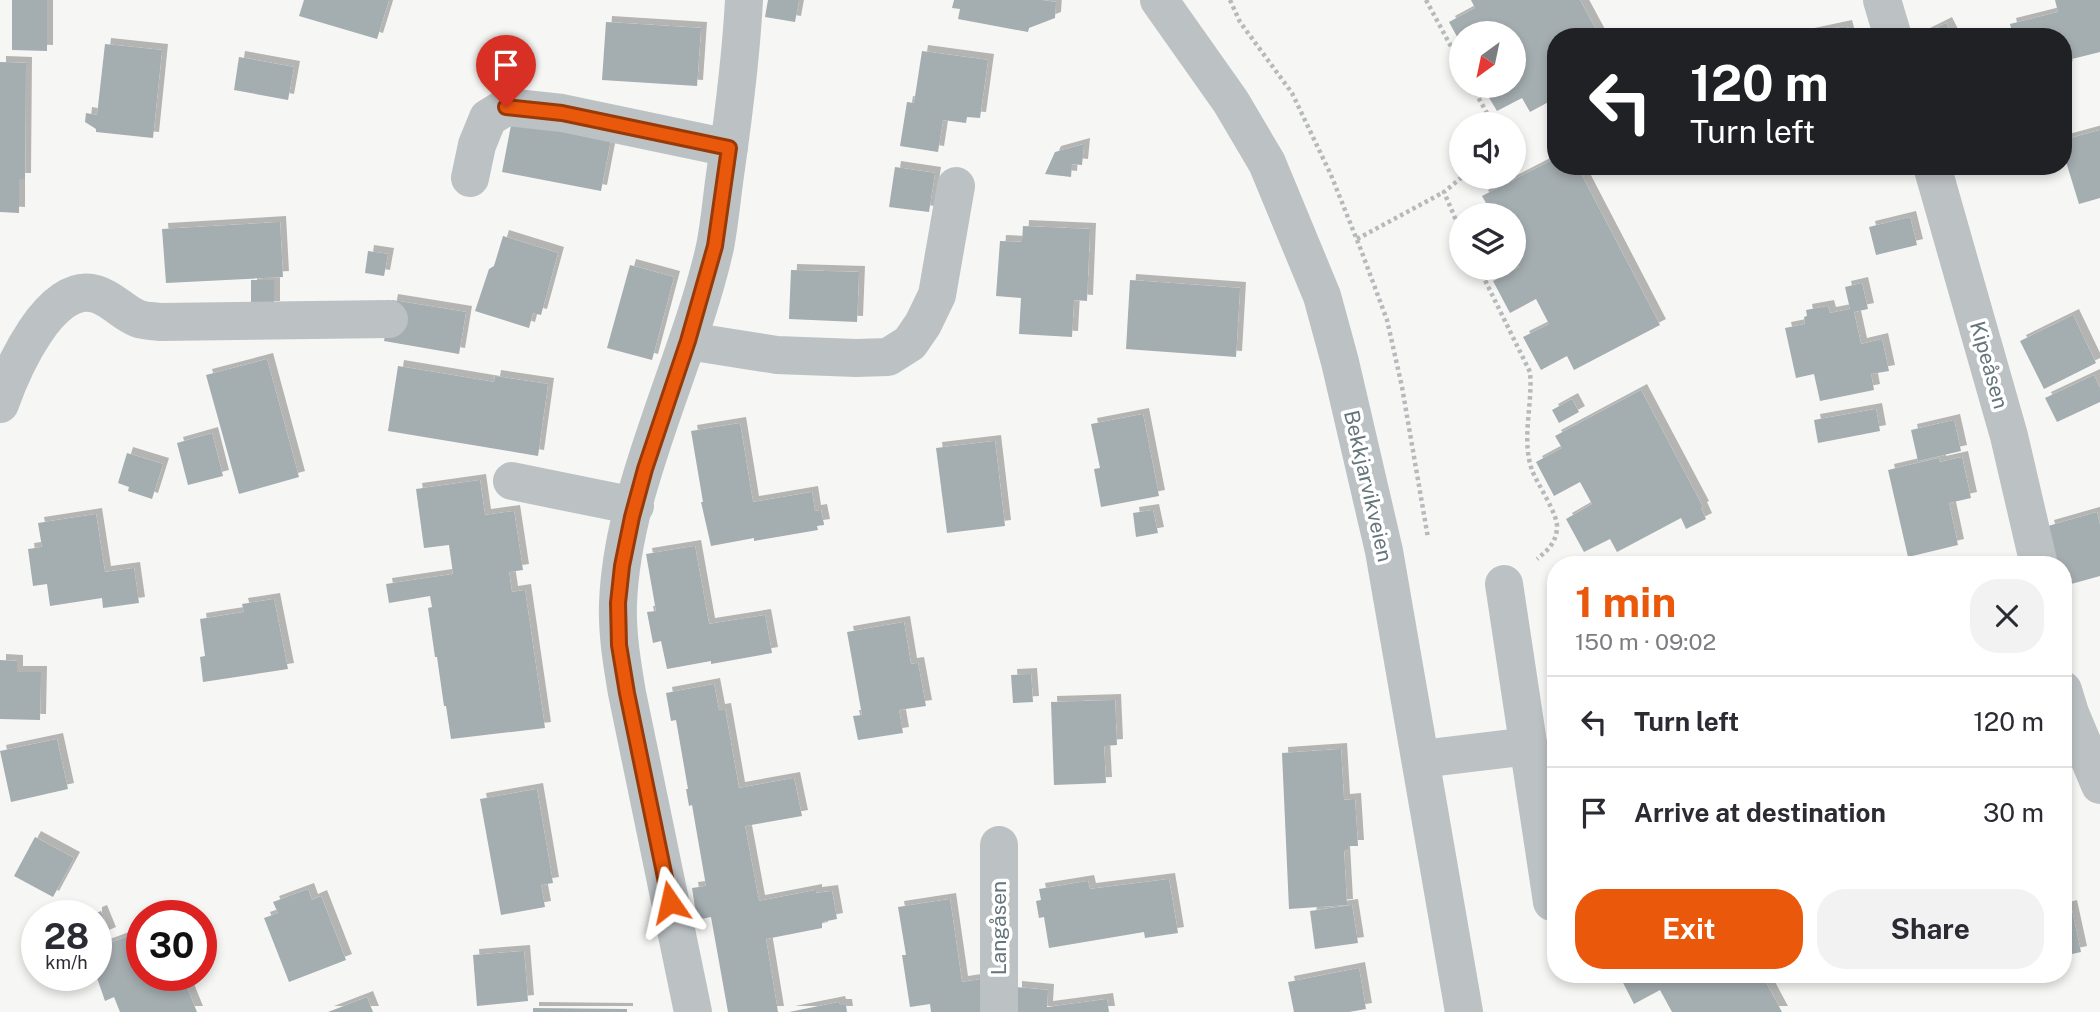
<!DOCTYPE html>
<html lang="en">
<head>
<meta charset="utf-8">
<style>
  body { margin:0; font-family:"Public Sans",sans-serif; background:#f2f2f3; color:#2b2b33; height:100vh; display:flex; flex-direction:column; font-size:26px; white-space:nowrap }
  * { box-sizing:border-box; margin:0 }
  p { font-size:23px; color:#7c7c81 }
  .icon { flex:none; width:38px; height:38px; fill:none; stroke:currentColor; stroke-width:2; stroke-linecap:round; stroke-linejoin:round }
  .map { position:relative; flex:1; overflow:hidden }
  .panel { position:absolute; left:1547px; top:556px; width:525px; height:427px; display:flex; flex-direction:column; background:#fff; border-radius:28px; box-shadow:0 4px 10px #0003 }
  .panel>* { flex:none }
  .banner { position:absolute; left:1547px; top:28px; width:525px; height:147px; border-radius:28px; box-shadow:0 4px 10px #0003; background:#202124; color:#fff; overflow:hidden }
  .needle { width:46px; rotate:213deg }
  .tools { position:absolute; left:1449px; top:21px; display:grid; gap:14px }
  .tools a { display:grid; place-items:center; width:77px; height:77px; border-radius:50%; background:#fff; box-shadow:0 4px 10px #0003; font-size:35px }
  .speed { position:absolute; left:21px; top:900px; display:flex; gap:14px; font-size:35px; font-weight:700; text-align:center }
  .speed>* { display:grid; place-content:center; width:91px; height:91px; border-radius:50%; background:#fff; box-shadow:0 4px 10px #0003; line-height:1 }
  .speed small { font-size:18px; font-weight:400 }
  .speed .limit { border:10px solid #d22; background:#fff; color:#111 }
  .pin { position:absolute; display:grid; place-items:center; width:60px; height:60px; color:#fff; margin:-72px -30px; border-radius:50% 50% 50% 0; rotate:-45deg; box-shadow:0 0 7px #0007 }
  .pin .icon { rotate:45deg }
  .me { position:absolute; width:77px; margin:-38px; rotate:349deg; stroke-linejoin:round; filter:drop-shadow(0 0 5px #0008) }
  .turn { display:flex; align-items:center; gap:24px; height:147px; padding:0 28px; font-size:32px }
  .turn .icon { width:91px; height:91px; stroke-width:2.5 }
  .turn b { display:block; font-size:49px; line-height:60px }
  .round { display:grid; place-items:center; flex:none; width:74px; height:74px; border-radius:28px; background:#f2f2f3 }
  .summary { display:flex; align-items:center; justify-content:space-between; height:119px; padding:0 28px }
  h1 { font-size:42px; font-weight:700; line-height:52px; color:#ea580c }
  .primary-button { display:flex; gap:14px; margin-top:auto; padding:14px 28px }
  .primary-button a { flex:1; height:80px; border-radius:28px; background:#ea580c; color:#fff; font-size:28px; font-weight:700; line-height:80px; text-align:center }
  .primary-button a+a { background:#f2f2f3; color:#2b2b33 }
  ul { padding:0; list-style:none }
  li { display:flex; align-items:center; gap:21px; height:91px; padding:0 28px; border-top:2px solid #e1e1e2 }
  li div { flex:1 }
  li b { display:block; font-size:26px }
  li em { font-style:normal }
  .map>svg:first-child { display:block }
</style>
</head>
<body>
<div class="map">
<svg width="2100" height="1012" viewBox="0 0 2100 1012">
  <defs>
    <filter id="shadow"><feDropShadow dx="6" dy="-6" stdDeviation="0" flood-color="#0004"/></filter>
  </defs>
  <rect width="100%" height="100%" fill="#f6f6f4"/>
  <path fill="#a4adb0" filter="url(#shadow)" d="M12,0H47V51L12,50Z
    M304,0H389L377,39L299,16Z
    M768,0H799L795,22L765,17Z
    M954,0H1041L1056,2L1055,18L1029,28L1028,32L958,19L960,9L952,8Z
    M1471,0H1580L1600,37H1556V98L1530,112L1522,98L1497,111L1482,86H1514V33H1461V44L1449,22L1475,8Z
    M2055,0H2100V52L2072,59L2073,61L2063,63V37H2013L2010,24L2058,12Z
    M606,22L701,28L697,86L602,80Z
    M1946,23L1953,37H1918Z
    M1846,26L1849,37H1799V36Z
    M105,44L162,50L153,138L96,132V129L85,122L86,113L97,115Z
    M922,51L988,60L980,118L967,117L966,123L943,120L938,152L900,146L907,102L914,103Z
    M239,57L294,67L288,100L234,90Z
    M0,62L26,63L25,179H19V213L0,212Z
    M512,120L611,139L601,191L502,172Z
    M2100,130V198L2079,204L2063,152V140Z
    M1084,144L1082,165L1072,164L1071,177L1045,174L1055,152Z
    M1556,158V166H1577L1660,325L1574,370L1567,356L1541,370L1523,337L1549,324L1536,299L1510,313L1493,281L1519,267L1514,256V215H1479L1490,210L1482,196Z
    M895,167L935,173L929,212L889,207Z
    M1910,217L1917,245L1876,255L1869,227Z
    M280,222L283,277L166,283L162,229Z
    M1023,226L1090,229L1087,301L1074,300L1072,337L1019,334L1021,298L996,296L1000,241L1022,242Z
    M503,236L558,253L541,315L533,313L529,328L475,311L489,269L494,266Z
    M368,251L388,254L384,276L365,273Z
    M630,265L674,277L652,360L607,348Z
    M791,270L859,272L857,322L789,319Z
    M251,280H274V307H251Z
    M1130,280L1240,288L1236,357L1126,349Z
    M1862,283L1868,309L1854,312L1861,344L1882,339L1889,371L1871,374L1874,390L1820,401L1814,374L1796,378L1785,328L1805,324L1804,317L1807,316L1806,310L1828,306L1830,313L1850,309L1845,287Z
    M392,300L466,312L459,354L384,341Z
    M2073,315L2096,363L2044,389L2020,341Z
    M267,359L299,477L239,494L206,375Z
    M398,366L494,382L495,376L548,384L538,456L388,431Z
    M2094,375L2100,388V402L2057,422L2045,398Z
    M1641,390L1703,507L1701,508L1706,519L1686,529L1681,518L1617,552L1610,539L1584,552L1566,519L1592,504L1580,482L1554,496L1536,462L1562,448L1555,436Z
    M1572,399L1579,412L1559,423L1552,410Z
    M1876,409L1880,431L1818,443L1814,420Z
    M1143,414L1159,496L1101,507L1094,469L1100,468L1091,424Z
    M1954,420L1961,451L1918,461L1911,430Z
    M740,423L753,502L812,492L815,511L821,510L824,525L817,526L818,530L754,541V538L711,546L701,502H703L691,431Z
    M212,433L223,476L188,485L177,443Z
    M995,441L1005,526L947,533L936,448Z
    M127,453L163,464L152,499L128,491L129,487L118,483Z
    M1962,457L1971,498L1949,503L1958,545L1908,557L1888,470L1939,458L1940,462Z
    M480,480L485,515L514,511L523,570L509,572L512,592L525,590L545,728L451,739L446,706H444L437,657H435L428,608L432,607L430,596L389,603L386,584L453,574L449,545L424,548L416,489Z
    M1153,510L1158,533L1136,537L1133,513Z
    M2097,512L2100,525V576L2064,586L2063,565H2058L2048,526Z
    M96,514L105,572L134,568L139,603L103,608L102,598L50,606L47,584L33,586L28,549L42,547L38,523Z
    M695,546L709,624L765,615L772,653L711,664V661L667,669L661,641L653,643L647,612L656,611L646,554Z
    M274,599L288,669L203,682L200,657L205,656L200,619L244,612L242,604Z
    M904,622L911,664L918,663L926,706L899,710L903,733L858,740L853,716L862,715L847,632Z
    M0,660L17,661V672H41L40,720L0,719Z
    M1031,674L1033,702L1013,703L1011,675Z
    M714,684L719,710L725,709L739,788L794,778L802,816L745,826L759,901L816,890V893L832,891L837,919L822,922V928L766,939L778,1012H728L711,917L697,920L692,888L706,886L692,805L689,806L686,789H688L676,720L671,721L666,693Z
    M1115,700L1117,745L1104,746L1106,783L1054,785L1051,702Z
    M57,739L68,789L11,802L0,751Z
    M1341,749L1344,800L1355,799L1358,846H1348V850L1344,851L1347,905L1289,909L1282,753Z
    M537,789L553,883L541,885L545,907L501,915L480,799Z
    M35,837L74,858L53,897L14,876Z
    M1169,879L1178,933L1145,938L1144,932L1049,948L1044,917L1039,918L1036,901L1041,900L1039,889L1088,881L1090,889Z
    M308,889L312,900L321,896L346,960L289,982L264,918L278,913L273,902Z
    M950,899L962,982L982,979L985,1012H931L930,1004L910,1007L902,955H906L898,907Z
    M1352,905L1358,943L1315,949L1310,911Z
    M2071,906L2081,952L2063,956V908Z
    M101,911L110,933L96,939V913Z
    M142,931V975H182L197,1012H120L114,997L105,1001L96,975V948Z
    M524,951L528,1001L477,1006L473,955Z
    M1359,968L1366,1009L1349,1012H1294L1288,982Z
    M1619,975H1762L1782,1012H1672L1660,990L1634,1004Z
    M1016,987L1048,990L1047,1007L1107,999L1109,1012H1016Z
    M367,997L373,1012H328Z
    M839,1002L840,1005H846L847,1012H789Z
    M533,1008L627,1009V1012H533Z"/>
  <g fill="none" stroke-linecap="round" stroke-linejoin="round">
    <path stroke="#b6babc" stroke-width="4.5" stroke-dasharray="3.5 3.5" stroke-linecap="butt" d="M1230,0L1240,22L1292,93L1331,175L1361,250L1387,320L1402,387L1428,538
      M1426,0L1461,65
      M1472,86L1488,115L1490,124
      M1461,232L1444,192L1462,177
      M1357,239L1444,192
      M1479,268L1530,372C1533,404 1521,439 1532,470C1537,484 1559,515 1557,529C1555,544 1548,550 1537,559"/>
    <path stroke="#bcc1c3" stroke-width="38" d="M1159,0L1231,102L1267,163L1322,296L1340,362L1384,551L1464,1012
      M1882,0L1893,37
      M1932,166L2009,436L2039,565
      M470,178L477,145L488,118L506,107L562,113L729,148
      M688,341L777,355L856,358L888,357L910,343L923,324L937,295L956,186
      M0,404C12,370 50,281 96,294C113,299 124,314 139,319C145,321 153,321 160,322L389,319
      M512,481L635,506
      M1504,584L1552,902
      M2063,690L2070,713L2100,785
      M1421,759L1529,746
      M999,845V1012
      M693,1012L627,693C622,663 617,634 618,604C622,486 689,363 715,247C720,221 722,194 726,168C734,112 741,56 744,0"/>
  </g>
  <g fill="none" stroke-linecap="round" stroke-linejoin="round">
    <defs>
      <path id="route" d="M506,107L562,113L729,148L715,246L688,341L645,469L632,517L622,566L618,603L619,645L627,693L670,902"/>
    </defs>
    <use href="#route" stroke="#983908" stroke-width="18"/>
    <use href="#route" stroke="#ea580c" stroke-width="12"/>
  </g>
  <g text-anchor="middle" stroke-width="7" stroke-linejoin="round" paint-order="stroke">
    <g font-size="21" fill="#65757b" stroke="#fff">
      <text transform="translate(1989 365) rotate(74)" y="7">Kipeåsen</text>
      <text transform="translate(1368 486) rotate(77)" y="7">Bekkjarvikveien</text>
      <text transform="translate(999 928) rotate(-90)" y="7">Langåsen</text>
    </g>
  </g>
</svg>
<div class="tools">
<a><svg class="needle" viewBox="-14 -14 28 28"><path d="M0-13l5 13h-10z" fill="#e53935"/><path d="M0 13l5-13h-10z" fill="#7c7c81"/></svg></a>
<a><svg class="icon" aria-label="sound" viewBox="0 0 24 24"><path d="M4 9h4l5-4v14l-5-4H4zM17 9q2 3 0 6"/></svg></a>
<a><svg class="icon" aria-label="layers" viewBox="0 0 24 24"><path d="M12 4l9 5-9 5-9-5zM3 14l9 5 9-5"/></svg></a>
</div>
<div class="speed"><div>28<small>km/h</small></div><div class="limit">30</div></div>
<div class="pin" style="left:506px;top:107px;background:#d93025"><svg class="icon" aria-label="arrive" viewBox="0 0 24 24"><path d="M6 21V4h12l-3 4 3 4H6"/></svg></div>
<svg class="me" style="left:670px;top:902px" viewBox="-20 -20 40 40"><path d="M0-17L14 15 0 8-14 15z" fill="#ea580c" stroke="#fff" stroke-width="4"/></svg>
<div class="banner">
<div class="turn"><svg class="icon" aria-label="left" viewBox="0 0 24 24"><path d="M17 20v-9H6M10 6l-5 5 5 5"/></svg><div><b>120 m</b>Turn left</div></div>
</div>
<section class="panel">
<div class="summary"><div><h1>1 min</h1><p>150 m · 09:02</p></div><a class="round"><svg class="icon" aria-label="close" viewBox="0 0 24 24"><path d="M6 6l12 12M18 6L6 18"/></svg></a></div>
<ul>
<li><svg class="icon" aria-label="left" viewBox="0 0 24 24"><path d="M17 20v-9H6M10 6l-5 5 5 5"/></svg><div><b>Turn left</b></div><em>120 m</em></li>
<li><svg class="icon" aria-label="arrive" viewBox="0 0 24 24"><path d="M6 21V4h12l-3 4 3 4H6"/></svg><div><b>Arrive at destination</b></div><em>30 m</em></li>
</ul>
<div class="primary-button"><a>Exit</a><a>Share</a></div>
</section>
</div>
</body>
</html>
